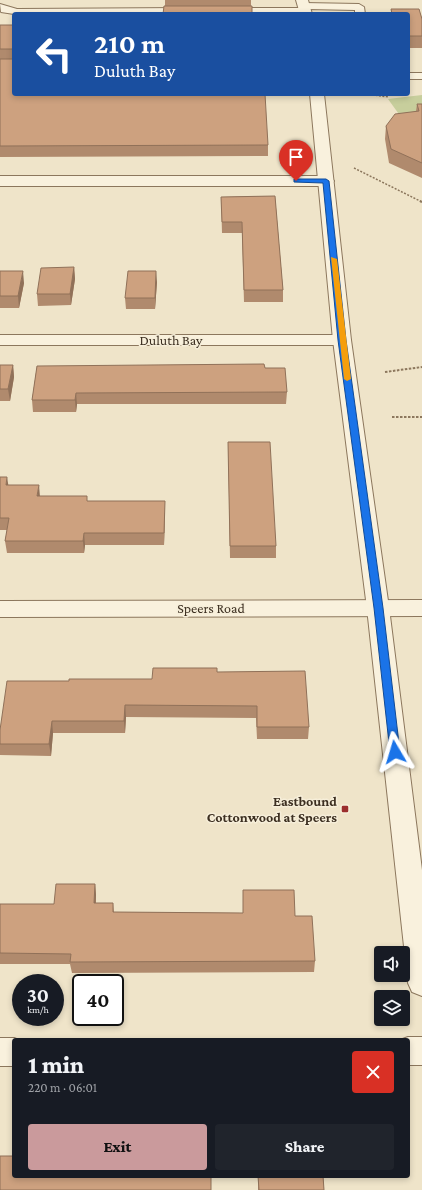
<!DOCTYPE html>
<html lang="en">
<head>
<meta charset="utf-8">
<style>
  body { margin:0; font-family:"Crimson Pro",serif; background:#20242c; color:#f1f3f6; height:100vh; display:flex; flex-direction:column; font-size:15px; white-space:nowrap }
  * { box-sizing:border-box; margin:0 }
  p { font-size:13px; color:#9ea1a6 }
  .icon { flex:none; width:22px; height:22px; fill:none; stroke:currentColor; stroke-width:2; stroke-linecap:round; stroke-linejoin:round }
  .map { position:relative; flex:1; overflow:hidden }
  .sheet { position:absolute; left:12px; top:1038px; width:398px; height:140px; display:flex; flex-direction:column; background:#171b24; border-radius:4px; box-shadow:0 2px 6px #0003 }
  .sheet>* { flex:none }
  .top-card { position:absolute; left:12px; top:12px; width:398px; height:84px; border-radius:4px; box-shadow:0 2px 6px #0003; background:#1a4fa0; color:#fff; overflow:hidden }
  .tools { position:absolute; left:374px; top:946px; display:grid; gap:8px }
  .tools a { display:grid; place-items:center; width:36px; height:36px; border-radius:4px; background:#171b24; box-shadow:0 2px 6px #0003; font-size:20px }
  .speed { position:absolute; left:12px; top:974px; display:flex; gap:8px; font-size:20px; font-weight:700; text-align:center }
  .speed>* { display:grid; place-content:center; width:52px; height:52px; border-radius:50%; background:#171b24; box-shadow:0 2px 6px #0003; line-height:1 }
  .speed small { font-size:10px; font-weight:400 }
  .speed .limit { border:2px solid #111; border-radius:6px; background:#fff; color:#111 }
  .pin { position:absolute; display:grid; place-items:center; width:34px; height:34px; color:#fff; margin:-41px -17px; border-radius:50% 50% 50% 0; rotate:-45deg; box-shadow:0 0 4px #0007 }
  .pin .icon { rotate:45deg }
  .me { position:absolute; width:44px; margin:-22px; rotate:353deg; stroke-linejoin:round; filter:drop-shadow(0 0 3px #0008) }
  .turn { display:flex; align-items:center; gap:14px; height:84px; padding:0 16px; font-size:18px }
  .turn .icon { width:52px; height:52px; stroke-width:2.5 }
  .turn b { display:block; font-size:28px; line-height:34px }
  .round { display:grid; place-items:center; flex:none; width:42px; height:42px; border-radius:4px; background:#20242c }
  .head { display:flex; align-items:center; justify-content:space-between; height:68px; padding:0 16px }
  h1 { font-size:24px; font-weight:800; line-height:30px }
  .primary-button { display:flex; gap:8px; margin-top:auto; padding:8px 16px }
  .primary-button a { flex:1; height:46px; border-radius:4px; background:#ca9a9c; color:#111; font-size:16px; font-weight:800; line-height:46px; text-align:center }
  .primary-button a+a { background:#20242c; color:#f1f3f6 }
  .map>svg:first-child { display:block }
</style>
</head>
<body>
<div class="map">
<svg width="422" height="1190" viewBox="0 0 422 1190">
  <rect width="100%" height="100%" fill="#efe4c9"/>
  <path fill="#c7ce9c" d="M422,95V114L401,117L388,99Z"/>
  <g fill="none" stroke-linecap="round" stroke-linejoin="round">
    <defs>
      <path id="service" d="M304,3L359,4L364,7L365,14H355V10L307,9L310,11L305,14H230L225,11L230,8H302L299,6Z
        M0,4L17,9L185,8L190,11L185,14H14L1,12Z
        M408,73H422V79H408Z"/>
      <path id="minor" d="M0,176H326L331,178L334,181L331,184L326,186H0Z
        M0,335H342L348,336L351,340L348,344L342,345H0Z
        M422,600V616L0,617V601Z
        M408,1037H422V1065H408V1040H400Z
        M0,1038H14L19,1040H14V1066H0Z"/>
      <path id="tertiary" d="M296,0H308L312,14H300Z
        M310,94H324L351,340L389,608L422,870V996L412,992L408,983L367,608L333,340Z"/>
    </defs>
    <use href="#service" stroke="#8c775d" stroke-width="2"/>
    <use href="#minor" stroke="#8c775d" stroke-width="2"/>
    <use href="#tertiary" stroke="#8c775d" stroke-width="2"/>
    <path stroke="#8c775d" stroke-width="1.5" stroke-dasharray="2 1.5" stroke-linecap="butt" d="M365,94L389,97
      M354,168L422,202"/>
    <path stroke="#8c775d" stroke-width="2" stroke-dasharray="2.5 1.5" stroke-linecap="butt" d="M420,201L422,202
      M385,372L422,367
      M392,417H422"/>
    <use href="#service" fill="#f9f1dd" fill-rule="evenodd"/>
    <use href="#minor" fill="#f9f1dd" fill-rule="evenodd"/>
    <use href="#tertiary" fill="#f9f1dd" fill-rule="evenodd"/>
  </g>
  <path fill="#b08a6d" d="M165,0H251V6H165Z
    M391,9H419L422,19V48H408V14H391Z
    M0,25L268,145V156L0,157Z
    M417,104H422V178L389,163L385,139L386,126L416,111Z
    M275,196L283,290V302H244L242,233H222L221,197Z
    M74,267L75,279L71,305L38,306L37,294Z
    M0,271L24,283L19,308H0Z
    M157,282L155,309H126L125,298Z
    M0,365H13L14,377L10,401H0Z
    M37,366L265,368L287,392L286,404H77L76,412H33L32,400Z
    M228,442L276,546V558H230Z
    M0,477L8,485L40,496L88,501L165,513L164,545H85L84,553H7L5,541L7,530H0Z
    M217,672L309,727L308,739H257L256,718L126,717L125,733H53L51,756L0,755V730L69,681L152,679Z
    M95,884L96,895V903H113L114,912L243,913V890L295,916L315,961L314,972L72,973L70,964H0V904H54Z
    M258,1176H323L324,1190H258Z"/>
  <path fill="#907159" d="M74,267L75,279L71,305L70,294Z
    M23,271L24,283L19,308L18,296Z
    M156,271L157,282L155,309V298Z
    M13,365L14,377L10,401L8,389Z
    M76,393L77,404L76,412L75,400Z
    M7,477L9,489L6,485Z
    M39,485L40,497L37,496Z
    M165,501V513L164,545V533Z
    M84,533L85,545L84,553L83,541Z
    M125,705L126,717L125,733L124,721Z
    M52,721L53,733L51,756L49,744Z
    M95,884L96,895L95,914L94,903Z"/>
  <path fill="#cda17f" stroke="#907159" d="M164,6H252V14H163Z
    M391,9H419L422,19V36H408V14H392Z
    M0,25H14V94H265L268,145L0,146V59H14V49H0Z
    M417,104H422V163L391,149L386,126L395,114L419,111Z
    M275,196L283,290H244L242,222H222L221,197Z
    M74,267L70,294H37L41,268Z
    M0,271H23L18,296H0Z
    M128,271H156L155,298H125Z
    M264,364L265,368H285L287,392L76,393L75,400H32L37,366Z
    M0,365H13L8,389H0Z
    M228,442H270L276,546H230Z
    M0,477H7L6,485H39L37,496H87V501H165L164,533H84L83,541H5L9,518H0Z
    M153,668H217V672L305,671L309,727H257V706L125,705L124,721H52L49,744H0V730L7,681H69V679H152Z
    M56,884H95L94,903H113V912L243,913V890H294L295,916H312L315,961L70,962L71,954L0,953V904H54Z
    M0,1156H14V1176H211V1190H0Z
    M258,1176H323L324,1190H259Z"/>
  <path fill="#1a73e8" stroke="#114b97" d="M296,179H326L329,181L346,340L383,608L400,752L395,756L390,752L374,608L338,340L323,183L294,182V179Z"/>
  <path fill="#f59e0b" d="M331,257L337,259L351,379L347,381L344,379Z"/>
  <rect fill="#9b2e2d" stroke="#f6eed9" stroke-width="1.5" x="341" y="805" width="8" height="8" rx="2"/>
  <g text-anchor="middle" stroke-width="3" stroke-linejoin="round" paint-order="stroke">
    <g font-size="14" fill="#3c2f21" stroke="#f6eed9">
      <text x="171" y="345">Duluth Bay</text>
      <text x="211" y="613">Speers Road</text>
    </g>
    <g font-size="14" font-weight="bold" fill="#3c2f21" stroke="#f6eed9" text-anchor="end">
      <text x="337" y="806">Eastbound<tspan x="337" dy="16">Cottonwood at Speers</tspan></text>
    </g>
  </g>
</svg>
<div class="tools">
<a><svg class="icon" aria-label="sound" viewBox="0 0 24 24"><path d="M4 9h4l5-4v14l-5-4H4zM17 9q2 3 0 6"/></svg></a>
<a><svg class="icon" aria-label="layers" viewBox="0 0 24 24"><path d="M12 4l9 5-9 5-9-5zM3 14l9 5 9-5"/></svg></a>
</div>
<div class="speed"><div>30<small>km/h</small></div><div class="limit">40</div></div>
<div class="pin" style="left:296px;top:181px;background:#d93025"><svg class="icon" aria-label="arrive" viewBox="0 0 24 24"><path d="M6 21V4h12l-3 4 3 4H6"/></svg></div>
<svg class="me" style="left:395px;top:752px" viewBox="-20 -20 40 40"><path d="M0-17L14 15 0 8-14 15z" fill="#1a73e8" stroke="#fff" stroke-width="4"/></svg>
<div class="top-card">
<div class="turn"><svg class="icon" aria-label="left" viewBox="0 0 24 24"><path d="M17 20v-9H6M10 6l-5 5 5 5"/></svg><div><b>210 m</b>Duluth Bay</div></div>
</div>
<section class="sheet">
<div class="head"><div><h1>1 min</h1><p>220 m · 06:01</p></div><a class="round" style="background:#d93025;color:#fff"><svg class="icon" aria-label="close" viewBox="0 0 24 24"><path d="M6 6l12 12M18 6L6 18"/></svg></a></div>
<div class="primary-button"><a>Exit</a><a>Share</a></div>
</section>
</div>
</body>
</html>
